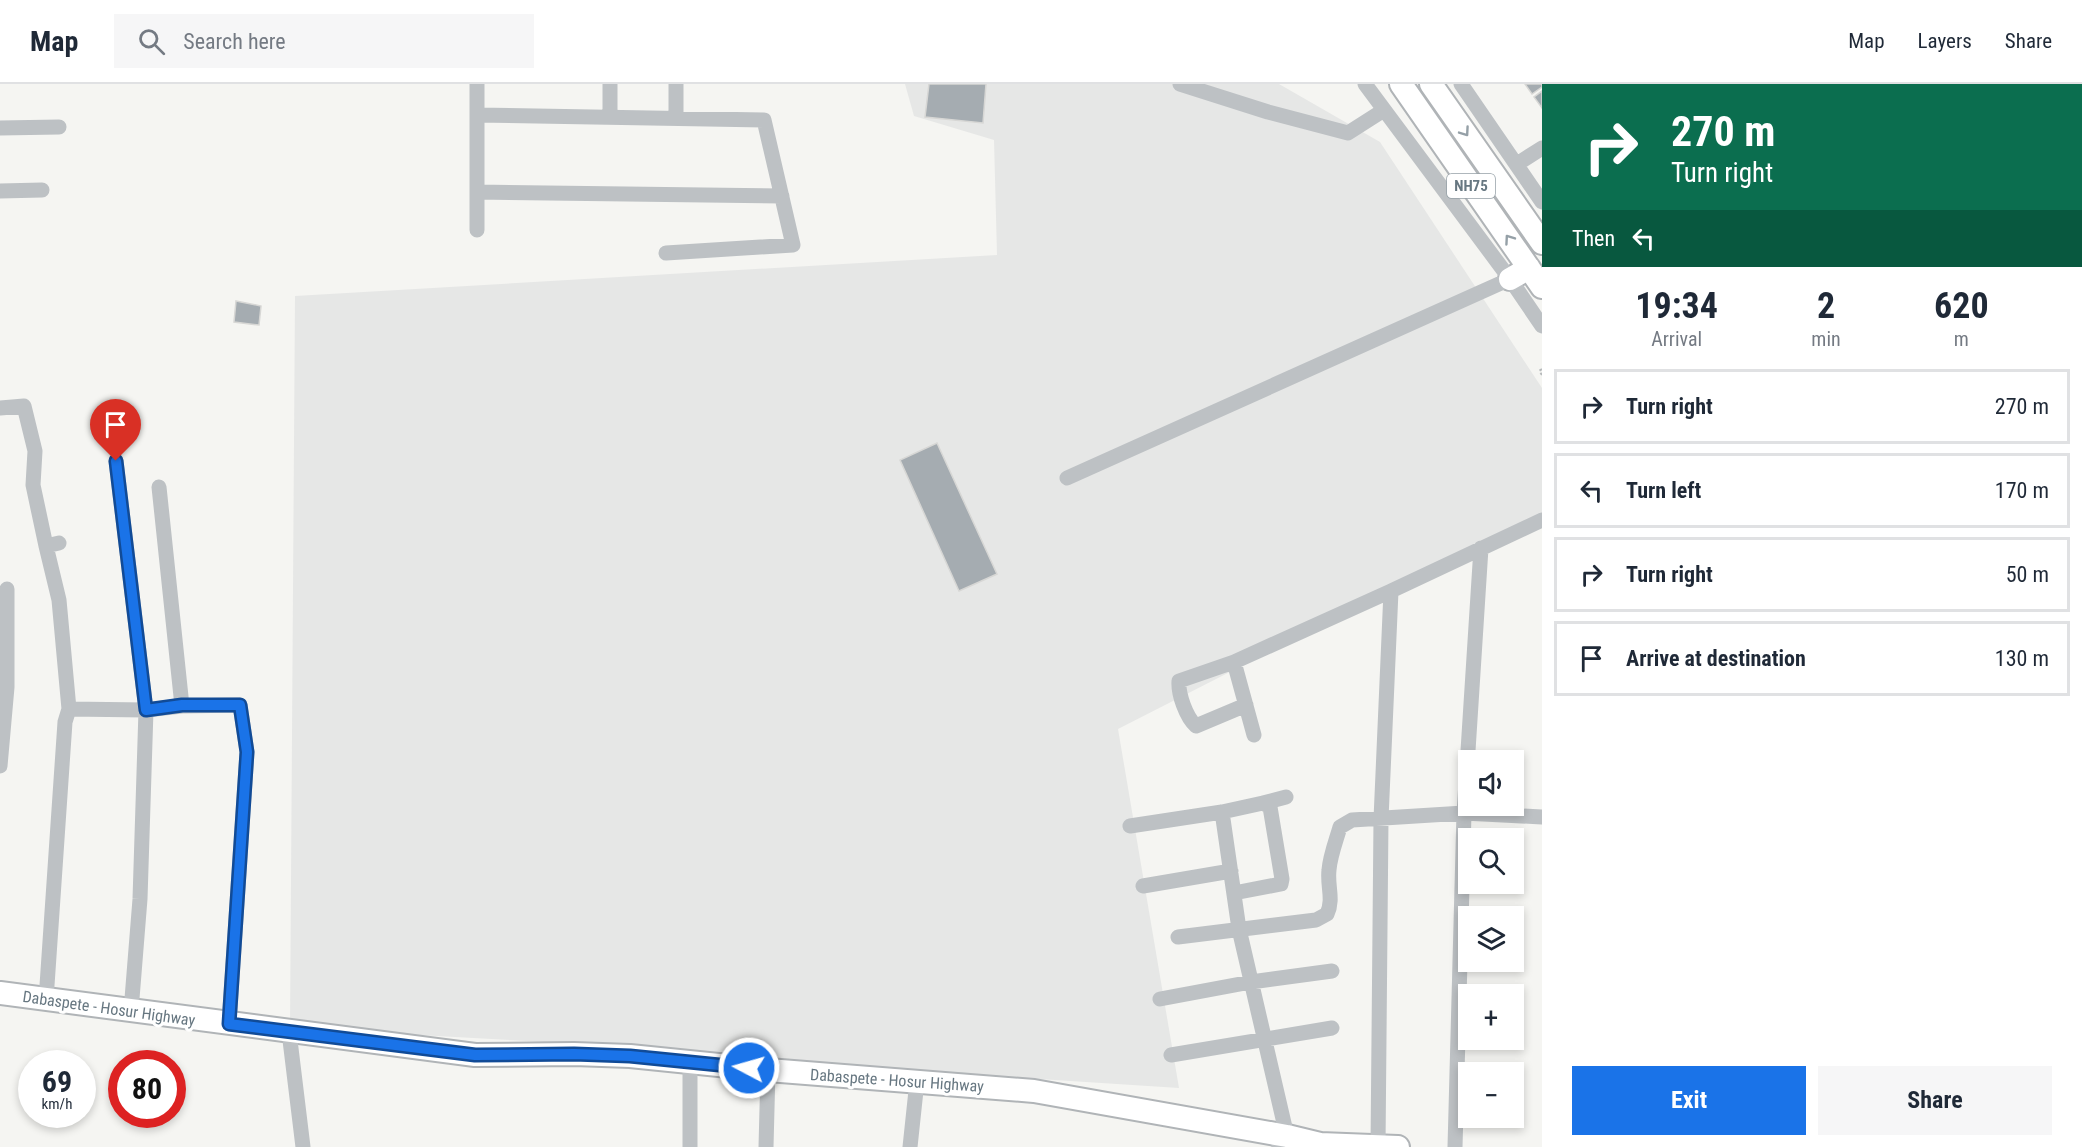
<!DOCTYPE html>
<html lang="en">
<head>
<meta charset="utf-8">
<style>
  body { margin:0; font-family:"Roboto Condensed",sans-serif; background:#f6f6f7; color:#1f2937; height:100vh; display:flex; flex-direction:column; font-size:22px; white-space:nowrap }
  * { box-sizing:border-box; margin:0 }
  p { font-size:20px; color:#747a83 }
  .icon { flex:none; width:33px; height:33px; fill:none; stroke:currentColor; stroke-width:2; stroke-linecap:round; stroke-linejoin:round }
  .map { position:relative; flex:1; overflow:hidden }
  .drawer { display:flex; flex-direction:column; background:#fff; width:540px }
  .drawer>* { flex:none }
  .hud { background:#0b6e4f; color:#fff; overflow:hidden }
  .fabs { position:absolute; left:1458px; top:666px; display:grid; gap:12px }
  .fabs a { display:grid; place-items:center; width:66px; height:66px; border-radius:0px; background:#fff; box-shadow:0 3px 9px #0003; font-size:30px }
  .speed { position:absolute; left:18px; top:966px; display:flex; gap:12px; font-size:30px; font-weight:700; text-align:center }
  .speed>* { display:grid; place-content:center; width:78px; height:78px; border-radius:50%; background:#fff; box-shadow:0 3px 9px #0003; line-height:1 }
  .speed small { font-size:15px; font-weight:400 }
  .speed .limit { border:9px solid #d22; background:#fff; color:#111 }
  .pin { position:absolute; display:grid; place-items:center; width:51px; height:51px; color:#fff; margin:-62px -26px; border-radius:50% 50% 50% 0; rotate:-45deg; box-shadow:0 0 6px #0007 }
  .pin .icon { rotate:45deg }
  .me { position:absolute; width:66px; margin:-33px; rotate:276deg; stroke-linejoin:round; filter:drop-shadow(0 0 4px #0008) }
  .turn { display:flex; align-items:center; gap:21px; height:126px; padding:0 30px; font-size:27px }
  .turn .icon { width:78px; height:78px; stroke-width:2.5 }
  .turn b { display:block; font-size:42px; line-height:51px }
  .then { display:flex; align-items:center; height:57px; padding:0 30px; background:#0003; gap:12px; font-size:22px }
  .eta { display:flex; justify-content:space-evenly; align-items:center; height:102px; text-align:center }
  .eta b { font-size:36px; font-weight:700; line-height:42px }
  .primary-button { display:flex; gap:12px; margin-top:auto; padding:12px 30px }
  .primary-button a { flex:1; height:69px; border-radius:0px; background:#1a73e8; color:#fff; font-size:24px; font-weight:700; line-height:69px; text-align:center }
  .primary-button a+a { background:#f6f6f7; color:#1f2937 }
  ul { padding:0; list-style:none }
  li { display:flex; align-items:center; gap:18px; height:75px; margin:0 12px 9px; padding:0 18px; border:3px solid #e0e1e3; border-radius:0px }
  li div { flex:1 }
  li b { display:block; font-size:22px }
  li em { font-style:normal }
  header { display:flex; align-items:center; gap:36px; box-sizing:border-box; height:84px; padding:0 30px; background:#fff; border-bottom:2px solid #e0e1e3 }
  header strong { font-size:28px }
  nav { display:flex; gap:33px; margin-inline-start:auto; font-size:21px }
  .search { width:420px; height:54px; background:#f6f6f7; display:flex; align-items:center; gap:15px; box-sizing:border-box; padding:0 21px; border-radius:0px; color:#747a83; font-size:22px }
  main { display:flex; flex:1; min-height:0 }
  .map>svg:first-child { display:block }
</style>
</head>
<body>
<header>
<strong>Map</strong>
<div class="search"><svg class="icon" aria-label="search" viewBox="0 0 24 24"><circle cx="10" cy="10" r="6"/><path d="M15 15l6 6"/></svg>Search here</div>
<nav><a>Map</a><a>Layers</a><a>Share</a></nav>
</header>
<main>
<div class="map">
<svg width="1542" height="1063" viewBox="0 0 1542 1063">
  <rect width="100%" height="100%" fill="#f5f5f2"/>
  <path fill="#e6e7e6" d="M905,0H1279L1380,58L1542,304V429L1118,645L1179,1004L727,975L653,964L290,944L295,212L997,171L994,56L914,32Z"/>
  <path fill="#a5acb1" stroke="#d7d7d5" stroke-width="1.5" d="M929,0H986L983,39L925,33Z
    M1525,0H1542V3L1532,10Z
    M1542,7V24L1534,13Z
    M236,217L261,222L259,241L234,238Z
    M937,359L997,490L959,507L900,376Z"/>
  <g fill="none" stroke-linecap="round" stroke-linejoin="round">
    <defs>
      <path id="highway" d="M1401,0L1542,203
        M1431,0L1542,159
        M1510,195L1529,184
        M0,909L475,971L574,970L630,972L768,986L1034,1007L1287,1052L1320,1060L1398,1063"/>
    </defs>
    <use href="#highway" stroke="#b0b4b7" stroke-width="26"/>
    <path stroke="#b7babc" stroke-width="2" stroke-dasharray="3 3" stroke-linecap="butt" d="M1542,285L1539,287L1542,291"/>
    <path stroke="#bdc1c4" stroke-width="15" d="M1180,0L1268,28L1348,49L1384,26
      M1365,0L1510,195L1542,242
      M1461,0L1542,118
      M477,31L764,36L793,161L666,169
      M610,33V0
      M676,34V0
      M0,44L59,43
      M1517,80L1542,64
      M0,107L42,106
      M477,108L782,112
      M477,146V0
      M0,324L24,322L35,367L33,401L46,462L59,459
      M116,377L146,626L140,815L131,927
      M1067,394L1510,195
      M159,403L182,622
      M46,462L59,516L69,625L65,638L46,916
      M1234,578L1254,651
      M1246,621L1196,642C1186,633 1178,610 1179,597L1234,578L1391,507
      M69,625L146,626L182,622L240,621L247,668L229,940
      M0,682L7,603V505
      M1263,719L1286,713
      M1222,728L1239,845L1287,1052L1279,1063
      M1130,742L1222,728L1263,719L1270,723L1282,795L1281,800L1234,809
      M1143,802L1231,787
      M1178,853L1316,836L1327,830C1334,815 1327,802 1329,786C1330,772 1336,757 1340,743L1352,736L1464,729L1542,733
      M1160,915L1251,898L1332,887
      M289,948L303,1063
      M1171,971L1332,944
      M690,1063V978
      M766,1063L768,986
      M910,1063L917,997
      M1378,1063L1381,735L1391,507L1542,436
      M1455,1063L1464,729L1481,464"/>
    <use href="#highway" stroke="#fff" stroke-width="22"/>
  </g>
  <defs><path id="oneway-chevron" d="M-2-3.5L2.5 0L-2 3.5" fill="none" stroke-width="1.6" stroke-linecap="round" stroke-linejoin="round" transform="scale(1.5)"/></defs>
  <g stroke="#95a0a7">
    <use href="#oneway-chevron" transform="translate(1465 48) rotate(55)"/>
    <use href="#oneway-chevron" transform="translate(1509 155) rotate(-125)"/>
  </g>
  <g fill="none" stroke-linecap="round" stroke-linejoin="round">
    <defs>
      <path id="route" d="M116,377L146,626L182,621H240L247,668L229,940L475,971L574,970L630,972L749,984"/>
    </defs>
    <use href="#route" stroke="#114b97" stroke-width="15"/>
    <use href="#route" stroke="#1a73e8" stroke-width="10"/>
  </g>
  <g text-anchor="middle" stroke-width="6" stroke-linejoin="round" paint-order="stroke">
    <rect fill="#fff" stroke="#95a0a7" stroke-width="1.5" x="1447" y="90" width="48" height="24" rx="4.5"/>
    <g font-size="15" font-weight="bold" fill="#677781">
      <text x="1471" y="107">NH75</text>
    </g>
    <g font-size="16" fill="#677781" stroke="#fff">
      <text transform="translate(109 924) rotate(8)" y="6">Dabaspete - Hosur Highway</text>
      <text transform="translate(897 996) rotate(4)" y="6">Dabaspete - Hosur Highway</text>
    </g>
  </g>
</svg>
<div class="fabs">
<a><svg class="icon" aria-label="sound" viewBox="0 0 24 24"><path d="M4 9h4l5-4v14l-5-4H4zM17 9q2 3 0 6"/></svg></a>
<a><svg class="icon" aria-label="search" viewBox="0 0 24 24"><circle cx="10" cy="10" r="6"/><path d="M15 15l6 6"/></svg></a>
<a><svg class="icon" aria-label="layers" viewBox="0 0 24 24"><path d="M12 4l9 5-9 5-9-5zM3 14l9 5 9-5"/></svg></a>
<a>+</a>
<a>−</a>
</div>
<div class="speed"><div>69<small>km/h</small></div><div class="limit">80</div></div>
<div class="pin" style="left:116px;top:377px;background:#d93025"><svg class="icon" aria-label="arrive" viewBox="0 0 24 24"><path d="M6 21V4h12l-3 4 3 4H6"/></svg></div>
<svg class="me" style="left:749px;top:984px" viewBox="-20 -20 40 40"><circle r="17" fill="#1a73e8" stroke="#fff" stroke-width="3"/><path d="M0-11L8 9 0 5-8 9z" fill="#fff"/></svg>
</div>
<section class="drawer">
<div class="hud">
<div class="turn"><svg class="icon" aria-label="right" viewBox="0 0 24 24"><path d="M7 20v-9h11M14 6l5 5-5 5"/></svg><div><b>270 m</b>Turn right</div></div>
<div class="then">Then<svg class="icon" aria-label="left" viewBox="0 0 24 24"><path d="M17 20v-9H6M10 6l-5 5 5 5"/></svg></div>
</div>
<div class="eta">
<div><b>19:34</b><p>Arrival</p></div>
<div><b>2</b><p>min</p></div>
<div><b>620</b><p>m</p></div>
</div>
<ul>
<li><svg class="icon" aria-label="right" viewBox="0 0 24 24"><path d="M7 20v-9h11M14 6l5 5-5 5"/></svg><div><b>Turn right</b></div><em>270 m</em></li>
<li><svg class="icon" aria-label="left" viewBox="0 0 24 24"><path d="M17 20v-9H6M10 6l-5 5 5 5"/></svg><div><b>Turn left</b></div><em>170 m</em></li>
<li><svg class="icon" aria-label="right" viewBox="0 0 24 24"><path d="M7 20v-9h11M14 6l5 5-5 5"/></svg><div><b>Turn right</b></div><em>50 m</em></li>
<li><svg class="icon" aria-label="arrive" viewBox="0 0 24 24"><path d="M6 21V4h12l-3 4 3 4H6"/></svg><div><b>Arrive at destination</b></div><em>130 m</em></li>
</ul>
<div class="primary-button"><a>Exit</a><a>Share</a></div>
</section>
</main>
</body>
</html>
